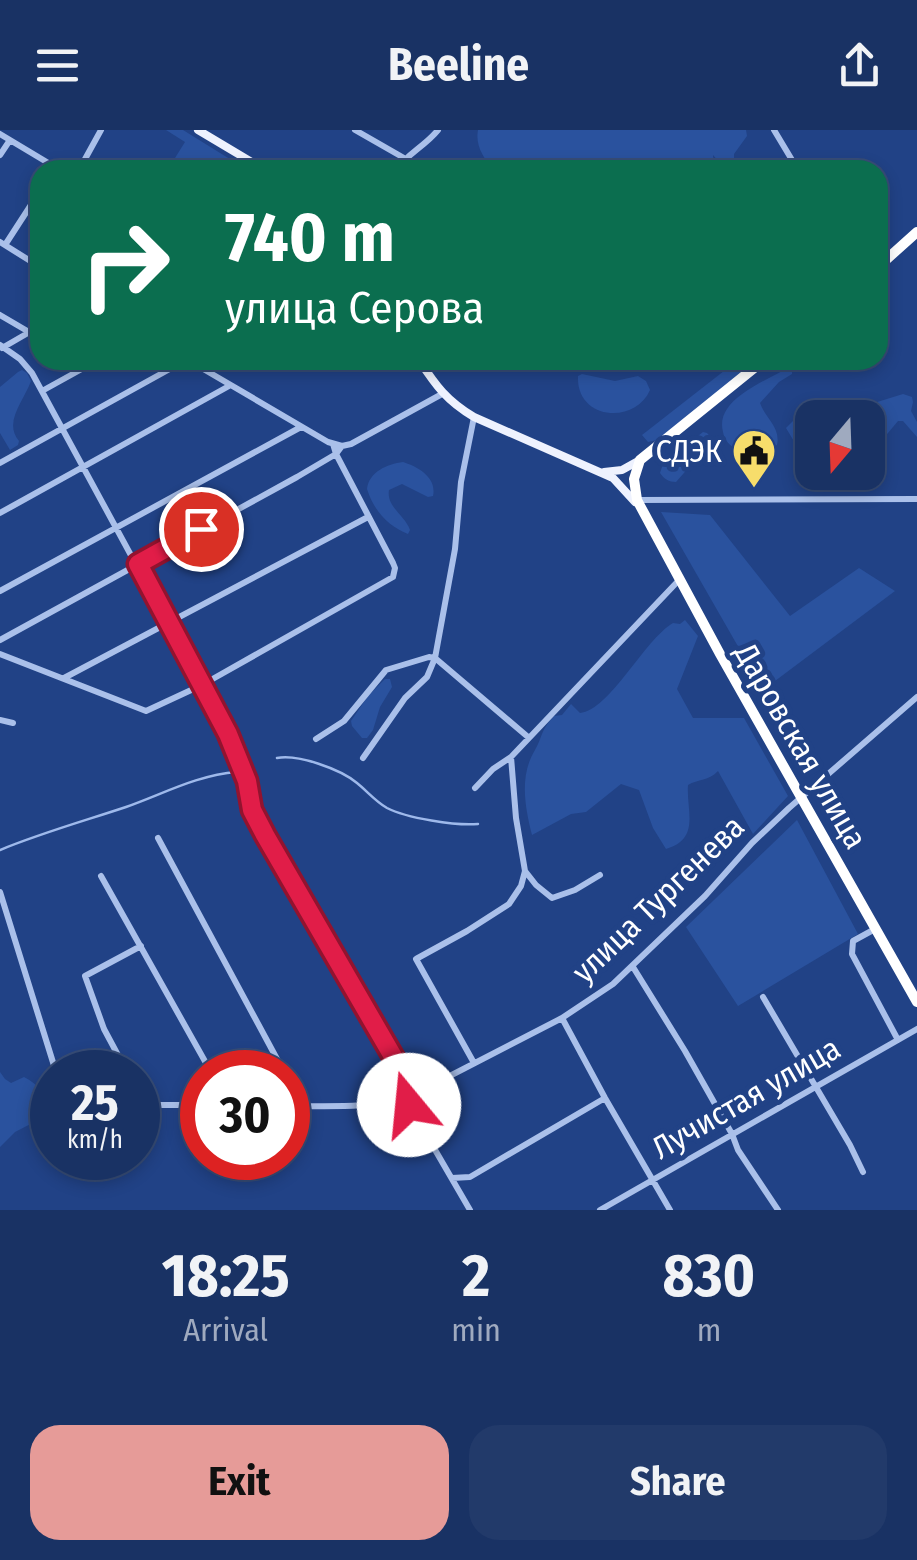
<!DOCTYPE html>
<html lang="en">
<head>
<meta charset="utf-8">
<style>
  body { margin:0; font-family:"Fira Sans Condensed",sans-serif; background:#223a6a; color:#f1f3f6; height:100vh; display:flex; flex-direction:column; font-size:38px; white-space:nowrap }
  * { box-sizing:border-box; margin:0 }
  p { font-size:32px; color:#9faabf }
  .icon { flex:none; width:55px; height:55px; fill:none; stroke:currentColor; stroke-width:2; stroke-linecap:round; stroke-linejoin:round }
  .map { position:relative; height:1080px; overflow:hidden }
  .drawer { display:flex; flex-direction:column; background:#193264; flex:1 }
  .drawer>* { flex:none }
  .top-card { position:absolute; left:30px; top:30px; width:858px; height:210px; border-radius:30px; box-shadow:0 5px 15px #0003,0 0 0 2px #374d78; background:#0b6e4f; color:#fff; overflow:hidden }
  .needle { width:65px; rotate:199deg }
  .buttons { position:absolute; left:795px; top:270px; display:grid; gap:20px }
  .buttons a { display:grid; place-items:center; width:90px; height:90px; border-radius:20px; background:#193264; box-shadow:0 5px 15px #0003,0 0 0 2px #374d78; font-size:50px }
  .speed { position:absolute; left:30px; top:920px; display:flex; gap:20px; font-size:50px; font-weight:700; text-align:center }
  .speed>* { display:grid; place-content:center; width:130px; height:130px; border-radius:50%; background:#193264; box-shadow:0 5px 15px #0003,0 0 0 2px #374d78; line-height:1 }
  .speed small { font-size:25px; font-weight:400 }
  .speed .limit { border:15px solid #d22; background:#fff; color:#111 }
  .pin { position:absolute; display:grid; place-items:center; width:85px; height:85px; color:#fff; margin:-42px; border:5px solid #fff; border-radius:50%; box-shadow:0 2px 10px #0007 }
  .me { position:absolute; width:110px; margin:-55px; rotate:343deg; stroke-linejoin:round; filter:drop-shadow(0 0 8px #0008) }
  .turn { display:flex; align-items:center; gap:35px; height:210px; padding:0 30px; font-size:45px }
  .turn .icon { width:130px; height:130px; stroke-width:2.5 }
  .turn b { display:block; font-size:70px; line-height:85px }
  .eta { display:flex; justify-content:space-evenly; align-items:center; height:170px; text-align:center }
  .eta b { font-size:60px; font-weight:700; line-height:70px }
  .action { display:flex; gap:20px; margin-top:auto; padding:20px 30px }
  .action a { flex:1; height:115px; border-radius:30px; background:#e69b98; color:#111; font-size:40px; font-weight:700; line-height:115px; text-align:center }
  .action a+a { background:#223a6a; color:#f1f3f6 }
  header { display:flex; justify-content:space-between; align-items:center; height:130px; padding:0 30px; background:#193264; font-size:45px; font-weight:700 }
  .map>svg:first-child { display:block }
</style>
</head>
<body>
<header><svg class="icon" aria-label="menu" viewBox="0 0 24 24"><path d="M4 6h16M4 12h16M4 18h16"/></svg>Beeline<svg class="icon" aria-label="share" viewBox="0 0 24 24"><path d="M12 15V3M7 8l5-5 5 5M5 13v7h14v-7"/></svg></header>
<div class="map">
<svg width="917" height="1080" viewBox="0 0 917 1080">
  <rect width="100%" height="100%" fill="#214286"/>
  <path fill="#2a529e" d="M166,0H183L233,31L228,40H197L175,28L185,12Z
    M478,0H746L747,6L734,24V40H719V32L713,25L714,35L708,40H493C484,28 475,16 478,0Z
    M738,230H747L748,238L745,241L657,310L648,312L642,305Z
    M788,238L792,240V244L779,252L760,273C765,288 781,297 777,315C760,323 728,327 723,302C721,294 722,286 727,279C739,261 770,248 788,238Z
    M22,240L27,243L31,251C24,271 3,292 19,311L18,315L10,320L0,303V257L18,242Z
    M582,244L615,251L638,246L646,251L650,260C635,295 576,290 578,246Z
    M903,264L912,267L913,272L911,281L917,292V307L903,291H898L883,309L874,313C866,306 868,297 868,288L855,287L874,273Z
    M803,281L811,282L814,287L812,288V342L824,343L821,351L812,350L802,342L798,318L786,298Z
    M703,302L707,303L713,310V319L698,327L676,352C669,352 664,349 660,343L663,334Z
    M403,332C419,337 437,348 433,366L428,367L402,354L389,360C386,377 405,385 410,400L408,404C388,396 374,381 367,359C369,342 387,334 403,332Z
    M661,382L710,385L790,486L859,438L895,461L763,560Z
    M685,490L698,506L677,559L693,588H744L788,666L753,704L718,641C709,651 698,649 688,655C686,680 701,709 666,719L653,698L639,660L621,654L586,682L571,684L532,705C525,677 519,646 535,620C543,606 540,601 554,586L562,585L571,574L580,583C610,580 644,510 673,493L680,494Z
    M385,549H390L392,557L380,577L373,600L367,608H362L352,596L351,591L368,566Z
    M797,690L858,804L738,876L686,797Z
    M0,942L5,949L11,953L24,947C38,954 46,965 52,979L48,985L15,1002L0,1017Z"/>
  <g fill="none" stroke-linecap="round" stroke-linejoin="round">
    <path stroke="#9eb9eb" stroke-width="2.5" d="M277,628C298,624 340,639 357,653C367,661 375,671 387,678C406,688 456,696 478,694
      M0,720C41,703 84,691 126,677C163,664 197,645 237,642"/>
    <path stroke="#aac0ea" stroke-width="6" d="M355,0L404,28
      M774,0L798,40
      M0,4L60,40
      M0,25L10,10
      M79,40L101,0
      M396,40C407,24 425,16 438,0
      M0,112L40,137
      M5,115L40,61
      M0,185L29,202
      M0,215L20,229L32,243L228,604L247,651L252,679L265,705L402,942L411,966L409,975L470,1080
      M2,218L40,196
      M188,230L328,312L342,316L351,314L442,264
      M42,261L98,230
      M474,287L461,352L455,419L435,528L528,607
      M0,333L186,230
      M638,370L917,369
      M0,383L229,256
      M0,461L301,297
      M0,510L297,347L336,324L342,316
      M0,524L146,581L202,555L393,447L395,438L393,433L336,324L333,314
      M64,548L368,387
      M0,590L13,593
      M316,609L344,591L386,540L429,527L435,528L427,547L405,568L363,628
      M475,658L493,639L511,627L680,449
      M158,708L284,942
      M525,741L536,755L552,768L575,760L600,745
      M101,746L211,942
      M0,762L56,942
      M875,799L853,811L852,824L898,910
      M633,837L685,921L732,1004L738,1020L778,1080
      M763,867L850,1015L863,1042
      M562,888L605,968L670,1080
      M474,933L416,829L467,801L509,774L521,756L525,741L516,688L511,627
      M127,942L104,899L85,846L141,816
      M288,948L303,976
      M138,970L148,975H202
      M288,976C329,976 372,979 411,966L562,888L613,854L705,766L752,713L789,678L917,567
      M452,1048L470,1047L605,968
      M600,1080L917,899"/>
    <path stroke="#eef2fe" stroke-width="8" d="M198,0L265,40
      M419,230C436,256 447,271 474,287L613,348L635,372
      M604,342L622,340L640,330"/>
    <path stroke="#fff" stroke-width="10" d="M878,137L917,102
      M764,230L640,330L634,349L637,370L720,524L917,872"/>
  </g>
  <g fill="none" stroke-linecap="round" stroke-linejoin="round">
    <defs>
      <path id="route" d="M201,399L138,434L228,604L247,651L252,680L265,705L402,942L411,966L409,975"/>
    </defs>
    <use href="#route" stroke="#92132f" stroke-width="25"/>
    <use href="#route" stroke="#e11d48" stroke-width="18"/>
  </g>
  <defs>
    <symbol id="civic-pin" viewBox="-11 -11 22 30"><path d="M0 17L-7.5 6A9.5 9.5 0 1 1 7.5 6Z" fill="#f7dd6b" stroke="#214286"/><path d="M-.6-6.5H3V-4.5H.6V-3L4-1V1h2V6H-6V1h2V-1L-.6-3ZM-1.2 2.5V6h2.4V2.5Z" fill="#111"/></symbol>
  </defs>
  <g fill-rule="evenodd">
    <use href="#civic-pin" x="729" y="296" width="50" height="68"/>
  </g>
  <g text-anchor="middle" stroke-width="10" stroke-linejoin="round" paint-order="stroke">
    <g font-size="32" fill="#fff" stroke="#214286" text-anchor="end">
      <text x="722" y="332">СДЭК</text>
    </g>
    <g font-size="32" fill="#fff" stroke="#214286">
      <text transform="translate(801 616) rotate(60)" y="11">Даровская улица</text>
      <text transform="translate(658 769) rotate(-44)" y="11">улица Тургенева</text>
      <text transform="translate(746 968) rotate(-30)" y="11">Лучистая улица</text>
    </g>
  </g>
</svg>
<div class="buttons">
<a><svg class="needle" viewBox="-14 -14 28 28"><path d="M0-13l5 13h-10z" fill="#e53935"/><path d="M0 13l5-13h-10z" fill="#9faabf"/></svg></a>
</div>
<div class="speed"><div>25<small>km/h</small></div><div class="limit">30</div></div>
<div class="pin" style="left:201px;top:399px;background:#d93025"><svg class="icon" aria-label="arrive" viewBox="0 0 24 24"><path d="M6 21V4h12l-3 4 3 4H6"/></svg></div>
<svg class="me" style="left:409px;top:975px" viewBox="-20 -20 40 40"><circle r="19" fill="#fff"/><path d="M0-13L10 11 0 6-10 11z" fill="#e11d48"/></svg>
<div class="top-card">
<div class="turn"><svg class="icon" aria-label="right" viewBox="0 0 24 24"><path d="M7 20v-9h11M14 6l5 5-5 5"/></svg><div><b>740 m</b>улица Серова</div></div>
</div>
</div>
<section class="drawer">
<div class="eta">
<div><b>18:25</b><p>Arrival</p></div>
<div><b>2</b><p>min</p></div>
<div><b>830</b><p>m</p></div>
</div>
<div class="action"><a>Exit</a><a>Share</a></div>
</section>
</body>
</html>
